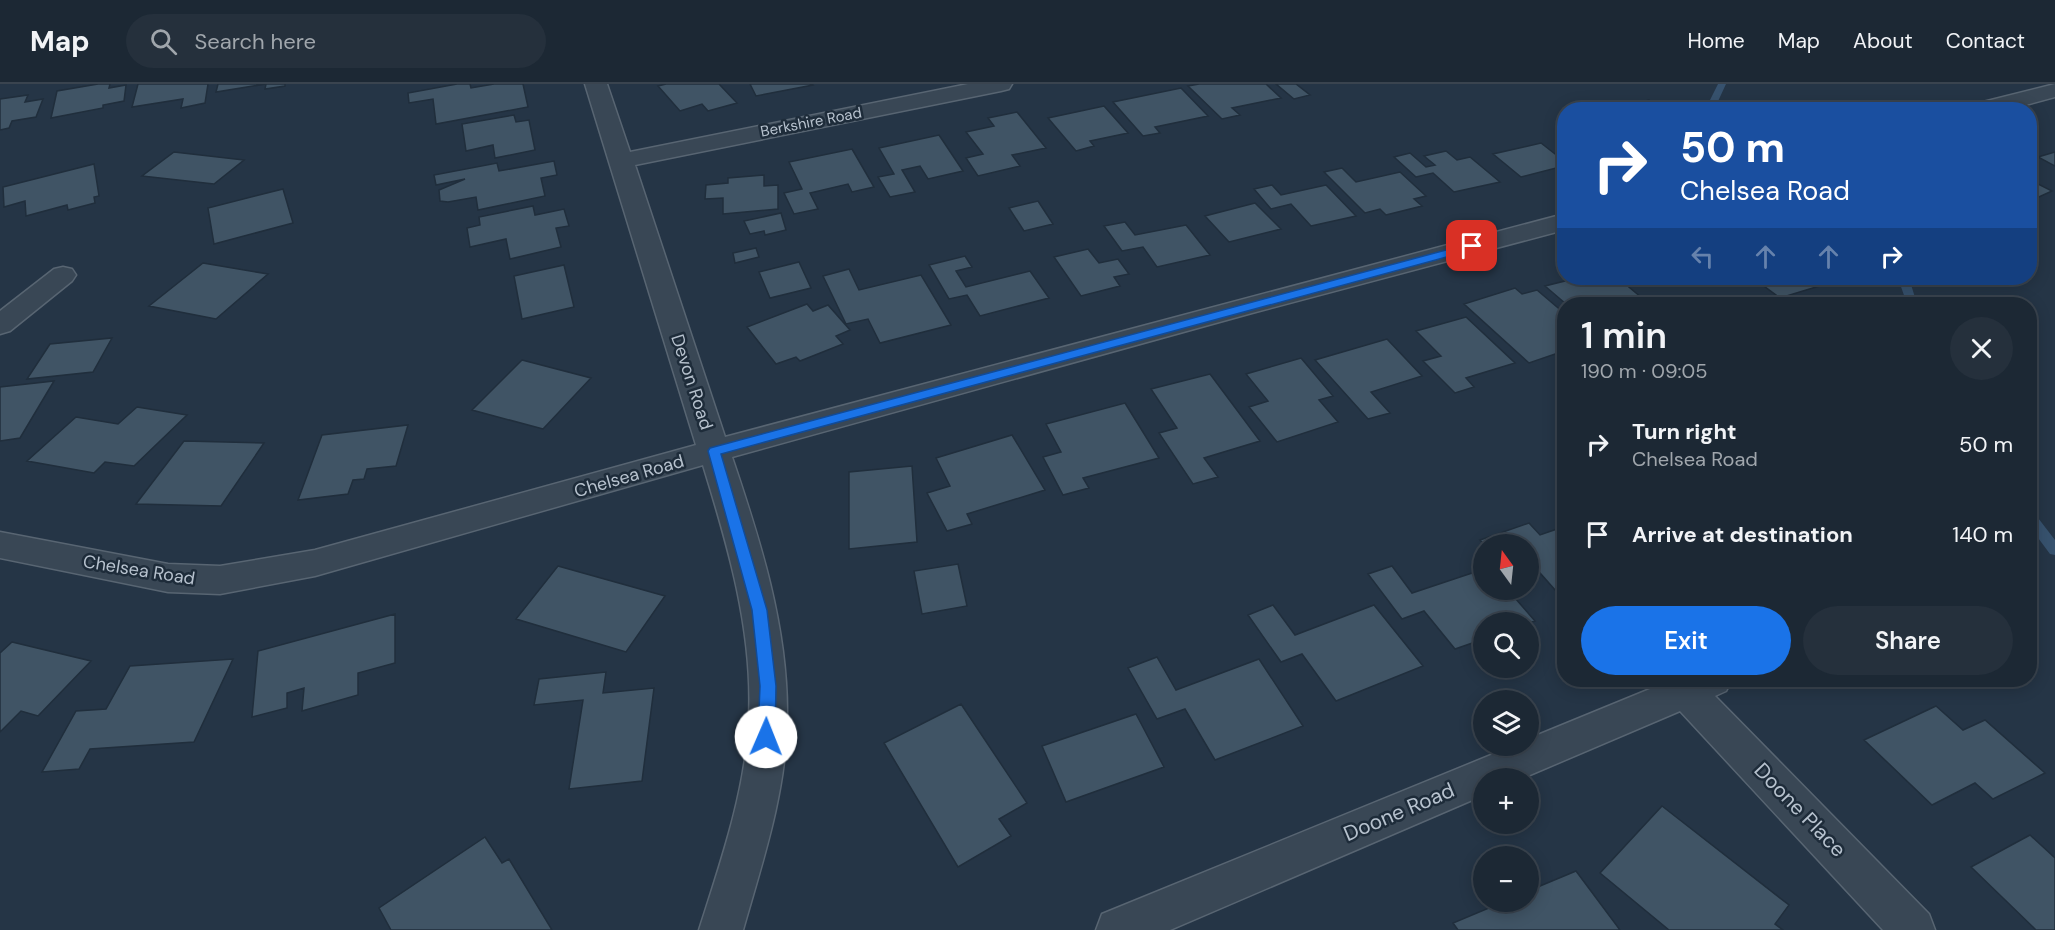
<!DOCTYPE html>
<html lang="en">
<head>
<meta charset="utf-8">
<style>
  body { margin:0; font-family:"DM Sans",sans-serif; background:#25303c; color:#f1f3f6; height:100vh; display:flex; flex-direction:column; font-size:22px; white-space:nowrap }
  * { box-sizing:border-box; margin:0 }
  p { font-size:20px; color:#a0a6ac }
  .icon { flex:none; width:33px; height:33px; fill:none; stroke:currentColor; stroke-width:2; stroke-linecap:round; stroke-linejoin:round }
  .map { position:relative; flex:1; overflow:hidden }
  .sheet { position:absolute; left:1557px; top:213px; width:480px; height:390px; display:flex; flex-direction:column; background:#1c2834; border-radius:24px; box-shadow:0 3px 15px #0003,0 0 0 2px #3a444f }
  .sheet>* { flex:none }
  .guide { position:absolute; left:1557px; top:18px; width:480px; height:183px; border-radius:24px; box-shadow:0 3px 15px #0003,0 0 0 2px #3a444f; background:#1a4fa0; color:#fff; overflow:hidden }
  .needle { width:39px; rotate:345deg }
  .controls { position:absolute; left:1473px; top:450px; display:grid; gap:12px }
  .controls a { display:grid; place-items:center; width:66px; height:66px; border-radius:50%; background:#1c2834; box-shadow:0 3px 15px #0003,0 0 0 2px #3a444f; font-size:30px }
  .pin { position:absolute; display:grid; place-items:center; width:51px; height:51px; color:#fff; margin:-26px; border-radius:12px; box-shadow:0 3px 9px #0006 }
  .me { position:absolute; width:66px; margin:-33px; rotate:1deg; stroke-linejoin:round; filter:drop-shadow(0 0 4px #0008) }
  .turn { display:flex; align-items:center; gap:21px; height:126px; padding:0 24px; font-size:27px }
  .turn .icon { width:78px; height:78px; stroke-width:2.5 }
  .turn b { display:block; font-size:42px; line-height:51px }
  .lanes { display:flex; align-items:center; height:57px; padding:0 24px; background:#0003; justify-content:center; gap:30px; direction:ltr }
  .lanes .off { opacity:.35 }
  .round { display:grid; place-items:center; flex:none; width:63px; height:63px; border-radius:32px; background:#25303c }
  .overview { display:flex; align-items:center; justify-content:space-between; height:102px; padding:0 24px }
  h1 { font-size:36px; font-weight:600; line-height:45px }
  .cta { display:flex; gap:12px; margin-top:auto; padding:12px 24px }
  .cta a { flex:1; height:69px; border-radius:36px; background:#1a73e8; color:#fff; font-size:24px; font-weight:600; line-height:69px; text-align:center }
  .cta a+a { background:#25303c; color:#f1f3f6 }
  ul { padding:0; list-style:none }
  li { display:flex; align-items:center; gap:18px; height:90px; padding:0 24px }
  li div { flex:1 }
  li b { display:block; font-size:22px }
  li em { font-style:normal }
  header { display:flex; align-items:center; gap:36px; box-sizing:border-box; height:84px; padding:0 30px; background:#1c2834; border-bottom:2px solid #3a444f }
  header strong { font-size:28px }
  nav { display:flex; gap:33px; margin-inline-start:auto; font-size:21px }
  .search { width:420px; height:54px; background:#25303c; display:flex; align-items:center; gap:15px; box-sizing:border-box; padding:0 21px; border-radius:33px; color:#a0a6ac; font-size:22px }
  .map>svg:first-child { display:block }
</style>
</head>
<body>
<header>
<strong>Map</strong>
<div class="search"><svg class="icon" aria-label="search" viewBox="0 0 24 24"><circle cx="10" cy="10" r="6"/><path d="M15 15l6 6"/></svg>Search here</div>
<nav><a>Home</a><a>Map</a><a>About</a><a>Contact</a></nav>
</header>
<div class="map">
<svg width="2055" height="846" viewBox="0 0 2055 846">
  <rect width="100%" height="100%" fill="#253546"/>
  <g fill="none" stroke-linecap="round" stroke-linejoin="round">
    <path fill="#37526e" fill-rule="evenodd" d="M1718,0H1726L1714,26H1705Z
      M1898,194H1909L1917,220H1907Z
      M2030,429L2035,430L2055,456V471L2050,470L2030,443Z"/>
  </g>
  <path fill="#405465" stroke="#202e3c" stroke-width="1.5" d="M98,0H110L109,4L126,1L124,17L103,21V24L51,34L57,7Z
    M138,0H208L205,19L181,24L183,15L132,23Z
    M218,0H285V2L265,5L266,0L216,8Z
    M457,0H470L471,4L494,0H523L528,23L436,40L433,15L409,19L408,9Z
    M666,0H719L737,19L708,27L702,20L680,27L658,2Z
    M750,0H812L813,1L756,12Z
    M1199,0H1266L1281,14L1232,24L1240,31L1222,35L1188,2Z
    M1276,0H1296L1310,11L1294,15Z
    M1181,4L1208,32L1155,43L1160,49L1143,52L1113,18Z
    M28,11L25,18L43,15L36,33L12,37L9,44L0,46V15Z
    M1649,16L1663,26H1609Z
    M1104,22L1128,49L1090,57L1094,62L1076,67L1048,34Z
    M1017,28L1046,64L1012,71L1020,82L978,92L966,74L983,70L966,48L994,42L988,34Z
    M514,31L516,38L529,36L535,66L495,74L493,61L466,67L462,40Z
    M939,51L963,87L928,95L920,82L902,86L915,108L890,113L878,93L894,90L879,64Z
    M1541,59L1564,77V82L1521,93L1493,70Z
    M852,65L874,103L852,108L848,100L810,109L818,125L794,130L784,109L802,105L789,78Z
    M1446,67L1457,76L1470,73L1500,98L1454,108L1433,89L1416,93L1394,73L1410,69L1426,83L1435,81L1424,72Z
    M174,68L244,76L214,100L142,92Z
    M2055,68V82L2038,73Z
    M554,77L557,91L541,94L545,112L478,126L476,113L448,118L440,117L439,106L465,95L436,101L434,91L497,79L499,87Z
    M94,80L99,112L94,113L95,119L68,126L67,121L26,132L25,117L4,123L3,103Z
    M1342,84L1356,98L1400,88L1426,112L1414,115L1422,122L1386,131L1380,125L1365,129L1324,88Z
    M764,91V102L778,101V125L723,130V114L705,115L706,101L728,99V94Z
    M2030,96L2052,107L2030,117Z
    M1272,101L1281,111L1326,101L1356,132L1311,142L1291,120L1271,125L1254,105Z
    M283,105L293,139L214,160L208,124Z
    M1038,117L1053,140L1024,147L1009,124Z
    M1255,119L1281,145L1229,158L1205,132Z
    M533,122L535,131L564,125L569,142L556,144L561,163L510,175L506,155L470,163L467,144L480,141L479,133Z
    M781,129L786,146L765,151L764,147L750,150L744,137Z
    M1125,138L1135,151L1186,141L1210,171L1157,183L1143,163L1122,167L1104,142Z
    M756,164L759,173L735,179L733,169Z
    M1088,165L1099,179L1118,175L1129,190L1114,193L1120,202L1081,212L1054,173Z
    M965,172L972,183L956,187L966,203L1030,187L1049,214L980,232L967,211L949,215L929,181Z
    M799,178L811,204L770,214L759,188Z
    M203,179L268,190L216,235L149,222Z
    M564,181L574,223L522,235L514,192Z
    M849,185L859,206L921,191L951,241L880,259L868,235L846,240L823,192Z
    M1577,194H1618L1642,214L1617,220H1566L1545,202Z
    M1652,194H1687L1662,201Z
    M1753,194H1817L1826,200L1780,214Z
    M1515,204L1522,210L1537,206L1564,229V267L1529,279L1464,220Z
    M807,220L813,227L828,221L850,246L836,252L843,260L800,277L796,273L776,280L747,243Z
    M1466,233L1515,279L1466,294L1474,303L1455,309L1423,277L1441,272L1416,247Z
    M112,254L93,288L27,295L50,260Z
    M1387,255L1422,292L1371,308L1390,329L1368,335L1315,276Z
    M1301,274L1333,312L1319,316L1338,338L1277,358L1249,323L1268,317L1246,290Z
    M522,276L591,294L543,345L472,326Z
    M1210,290L1260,357L1204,374L1218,393L1193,400L1159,349L1177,344L1151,305Z
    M54,297L20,354L0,357V303Z
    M1125,319L1159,374L1083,394L1089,404L1063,411L1043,373L1061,368L1046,340Z
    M137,323L187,331L134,382L105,378L94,389L27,377L76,333L118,340Z
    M408,341L396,382L367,385L364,395L353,396L348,410L298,416L322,351Z
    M1012,351L1045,406L967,430L972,440L947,447L927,409L950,402L936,374Z
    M184,357L264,359L221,422L136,420Z
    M912,382L917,458L849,465V388Z
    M1529,439L1540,451L1557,445L1564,453V516L1540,489L1528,494V460H1484L1480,456Z
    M958,480L967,522L922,530L914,487Z
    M558,482L665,512L626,568L516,535Z
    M1392,482L1412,509L1484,485V506H1508L1535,537L1528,539L1484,538V555L1455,565L1424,527L1402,535L1368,490Z
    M1273,521L1295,551L1374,521L1423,582L1336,617L1302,570L1281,578L1248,531Z
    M395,530V579L358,589V611L302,627L304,604L287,609V624L252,633L258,567Z
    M12,558L91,577L38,632L21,627L0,648V569Z
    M1157,573L1176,606L1259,575L1303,642L1215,676L1185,625L1157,635L1128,584Z
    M233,575L194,658L90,665L79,685L42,688L76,627L106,625L130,582Z
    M606,588L603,609L654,604L642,697L569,705L583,616L534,621L539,595Z
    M961,620L1027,719L999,735L1011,752L958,783L884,659Z
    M1936,622L1963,646L1985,636L2045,689L1993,715L1975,699L1932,721L1864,656Z
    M1136,630L1164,683L1066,718L1042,662Z
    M1662,722L1789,821L1775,840L1783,846H1669L1600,789Z
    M2030,751L2055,774V846H2036L1971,783Z
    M485,753L502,779L509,775L552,846H391L379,824Z
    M1576,787L1620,846H1458L1453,839L1503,818H1528V807Z"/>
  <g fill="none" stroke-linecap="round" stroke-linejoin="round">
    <defs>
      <path id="street" d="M585,0H607L630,68L968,0H1012L1009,5L1001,7L635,81L725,353L1564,130V146L1252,229L732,373C760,456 788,543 787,632C787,705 763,776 743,846H699C721,777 746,706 749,633C753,547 728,462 703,381L315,492L220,510L168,508L0,474V448L168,480L220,482L315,466L696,361Z
        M2055,0V13L2007,26H1968L1971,21Z
        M63,183L72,185L76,191L72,197L10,247L0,250V227L54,185Z
        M1672,596H1732L1726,607L1715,612L1929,830L1935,846H1883L1680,627L1523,694H1484V711L1170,846H1096L1102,830L1513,662H1528V655Z"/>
    </defs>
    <use href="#street" stroke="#586572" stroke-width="3"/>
    <use href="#street" fill="#394755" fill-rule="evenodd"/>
  </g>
  <path fill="#1a73e8" stroke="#114b97" stroke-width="1.5" d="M1472,159L1478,162L1476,165L721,370L767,526L776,602L775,653L772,658L766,660L761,658L758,653L760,602L752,526L708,367L710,364Z"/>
  <g text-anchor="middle" stroke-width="5" stroke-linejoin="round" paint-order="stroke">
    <g font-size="15" fill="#b7c2ce" stroke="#1e2c3a">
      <text transform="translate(811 38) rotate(-11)" y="5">Berkshire Road</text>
    </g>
    <g font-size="18" fill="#b7c2ce" stroke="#1e2c3a">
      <text transform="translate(692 298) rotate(72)" y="6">Devon Road</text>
      <text transform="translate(629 392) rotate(-16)" y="6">Chelsea Road</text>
      <text transform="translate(139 486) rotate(9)" y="6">Chelsea Road</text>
    </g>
    <g font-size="21" fill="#b7c2ce" stroke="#1e2c3a">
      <text transform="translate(1800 726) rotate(46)" y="7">Doone Place</text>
      <text transform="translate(1399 728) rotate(-23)" y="7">Doone Road</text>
    </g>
  </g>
</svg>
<div class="controls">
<a><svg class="needle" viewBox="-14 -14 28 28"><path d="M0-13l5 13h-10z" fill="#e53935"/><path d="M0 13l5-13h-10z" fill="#a0a6ac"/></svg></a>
<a><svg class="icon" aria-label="search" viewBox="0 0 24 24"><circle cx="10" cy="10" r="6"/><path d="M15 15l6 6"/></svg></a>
<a><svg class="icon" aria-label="layers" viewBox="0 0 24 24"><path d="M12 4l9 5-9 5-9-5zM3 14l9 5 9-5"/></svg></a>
<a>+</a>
<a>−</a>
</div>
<div class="pin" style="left:1472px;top:162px;background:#d93025"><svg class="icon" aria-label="arrive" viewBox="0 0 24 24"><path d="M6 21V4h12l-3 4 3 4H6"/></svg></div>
<svg class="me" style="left:766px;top:653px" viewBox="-20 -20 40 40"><circle r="19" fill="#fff"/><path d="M0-13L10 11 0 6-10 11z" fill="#1a73e8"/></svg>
<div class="guide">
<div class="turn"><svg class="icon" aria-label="right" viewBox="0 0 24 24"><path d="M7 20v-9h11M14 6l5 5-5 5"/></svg><div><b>50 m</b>Chelsea Road</div></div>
<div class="lanes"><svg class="icon off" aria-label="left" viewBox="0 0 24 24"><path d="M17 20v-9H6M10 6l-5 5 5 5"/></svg><svg class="icon off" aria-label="ahead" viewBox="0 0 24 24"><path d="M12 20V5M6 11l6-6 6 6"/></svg><svg class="icon off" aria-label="ahead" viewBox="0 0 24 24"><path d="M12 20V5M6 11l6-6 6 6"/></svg><svg class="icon" aria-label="right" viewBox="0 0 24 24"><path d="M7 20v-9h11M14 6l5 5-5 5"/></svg></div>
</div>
<section class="sheet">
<div class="overview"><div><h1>1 min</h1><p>190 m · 09:05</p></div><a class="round"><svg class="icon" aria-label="close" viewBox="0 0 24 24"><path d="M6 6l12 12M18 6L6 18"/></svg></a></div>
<ul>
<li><svg class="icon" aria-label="right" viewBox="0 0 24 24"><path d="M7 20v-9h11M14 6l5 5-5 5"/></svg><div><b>Turn right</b><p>Chelsea Road</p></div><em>50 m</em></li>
<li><svg class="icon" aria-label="arrive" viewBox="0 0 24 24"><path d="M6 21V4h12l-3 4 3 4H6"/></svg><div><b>Arrive at destination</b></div><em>140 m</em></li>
</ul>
<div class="cta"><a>Exit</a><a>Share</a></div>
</section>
</div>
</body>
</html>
